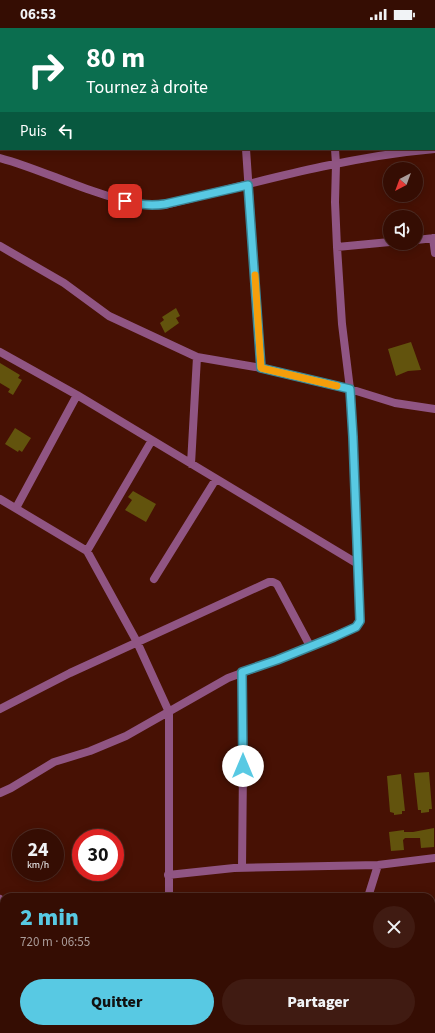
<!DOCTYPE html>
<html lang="fr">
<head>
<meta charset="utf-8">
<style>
  body { margin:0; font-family:"Source Sans 3",sans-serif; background:#401b12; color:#f1f3f6; height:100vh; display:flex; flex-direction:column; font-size:15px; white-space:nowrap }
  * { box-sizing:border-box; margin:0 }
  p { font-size:13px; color:#aa9c9a }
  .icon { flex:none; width:22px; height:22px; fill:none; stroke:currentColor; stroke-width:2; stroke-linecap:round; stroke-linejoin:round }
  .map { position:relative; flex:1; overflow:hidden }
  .details { position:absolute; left:0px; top:865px; width:435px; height:140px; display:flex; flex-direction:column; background:#350d03; border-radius:12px 12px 0 0; box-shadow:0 2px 10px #0003,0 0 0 1px #4f2d25 }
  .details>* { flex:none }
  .hud { position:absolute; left:0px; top:0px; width:435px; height:122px; box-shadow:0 2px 10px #0003,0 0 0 1px #4f2d25; background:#0b6e4f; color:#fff; overflow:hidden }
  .needle { width:26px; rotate:221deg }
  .controls { position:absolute; left:383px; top:134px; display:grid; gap:8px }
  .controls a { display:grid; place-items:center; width:40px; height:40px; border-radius:50%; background:#350d03; box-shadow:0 2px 10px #0003,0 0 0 1px #4f2d25; font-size:20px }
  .speed { position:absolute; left:12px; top:801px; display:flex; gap:8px; font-size:20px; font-weight:700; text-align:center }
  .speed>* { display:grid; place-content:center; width:52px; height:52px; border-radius:50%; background:#350d03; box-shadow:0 2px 10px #0003,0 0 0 1px #4f2d25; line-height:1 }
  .speed small { font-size:10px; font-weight:400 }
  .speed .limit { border:6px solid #d22; background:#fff; color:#111 }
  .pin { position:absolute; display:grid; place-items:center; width:34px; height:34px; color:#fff; margin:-17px; border-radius:8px; box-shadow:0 2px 6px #0006 }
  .me { position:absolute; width:44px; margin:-22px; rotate:0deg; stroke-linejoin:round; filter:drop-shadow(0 0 3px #0008) }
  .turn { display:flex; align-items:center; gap:14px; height:84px; padding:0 20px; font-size:18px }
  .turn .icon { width:52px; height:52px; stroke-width:2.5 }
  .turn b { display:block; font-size:28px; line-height:34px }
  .then { display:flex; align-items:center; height:38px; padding:0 20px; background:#0003; gap:8px; font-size:15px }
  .round { display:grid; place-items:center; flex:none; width:42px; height:42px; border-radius:21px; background:#401b12 }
  .summary { display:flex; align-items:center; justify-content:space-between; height:68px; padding:0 20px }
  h1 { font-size:24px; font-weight:800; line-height:30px; color:#58c9e3 }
  .primary-button { display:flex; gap:8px; margin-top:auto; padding:8px 20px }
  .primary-button a { flex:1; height:46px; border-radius:24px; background:#58c9e3; color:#111; font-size:16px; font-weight:800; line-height:46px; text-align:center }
  .primary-button a+a { background:#401b12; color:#f1f3f6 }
  .status { display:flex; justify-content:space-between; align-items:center; height:28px; padding:0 20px; background:#350d03; direction:ltr }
  .status svg { height:11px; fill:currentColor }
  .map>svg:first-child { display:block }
</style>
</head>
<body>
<div class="status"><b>06:53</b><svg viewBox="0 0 49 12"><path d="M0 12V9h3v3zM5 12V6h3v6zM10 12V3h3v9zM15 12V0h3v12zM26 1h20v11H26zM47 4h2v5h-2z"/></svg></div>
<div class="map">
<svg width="435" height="1005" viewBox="0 0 435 1005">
  <rect width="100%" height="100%" fill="#471104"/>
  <path fill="#62530d" d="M176,280L180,288L176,290L179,295L165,305L160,295L164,292L162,289Z
    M411,314L421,342L408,343L396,348L388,321Z
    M0,335L20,347L18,350L22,352L13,367L8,364L10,361L0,355Z
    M15,400L31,410L22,424L19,422L18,424L5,416Z
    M133,463L156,476L146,494L125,482L132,472L128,469Z
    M429,744L432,781H429V784L421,785V782H418L414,745Z
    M401,746L405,783H402V786L394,787V785L390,784L387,748Z
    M434,800V819L421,820L420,810H405L403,812L404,822L391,823L389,804L404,802V804H413Z"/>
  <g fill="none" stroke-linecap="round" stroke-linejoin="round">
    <path stroke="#905583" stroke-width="8" d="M106,0V1
      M170,0V1
      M241,0V1
      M326,0V1
      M0,53H1
      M246,121L261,340
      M0,130C30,138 58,151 87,161C114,170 136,179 165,177C254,155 343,129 435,121
      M433,210L435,225
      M416,212L435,210
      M0,218L64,255L109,288L197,329L261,340L350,361L395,375L435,381
      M337,219L390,214
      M0,324L77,367L358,536
      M152,412L87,523L137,614L169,684V869
      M191,436L197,329
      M0,471L87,523
      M16,480L77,367
      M154,551L216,451
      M0,681L70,645L269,554H273L277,556L310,618
      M0,765L11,760L54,734L90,723L126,708L228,650L277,632L356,599L360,593V588L353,409L350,361L342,296L337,219L335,174L336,136L335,121
      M242,840L243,738L242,644
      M168,847L234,840L378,837L435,830
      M368,869L378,837
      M0,871L4,874
      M55,1001V1005
      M350,1001L364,1005
      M161,1005L162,1001
      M329,1005L330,1001"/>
  </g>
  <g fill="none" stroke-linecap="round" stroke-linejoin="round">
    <defs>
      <path id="route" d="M125,173C139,177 151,178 165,176L248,157L261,340L350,361L353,409L360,593L356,599L334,609L277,632L242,644L243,738"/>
    </defs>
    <use href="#route" stroke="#398394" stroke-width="10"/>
    <use href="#route" stroke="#58c9e3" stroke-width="7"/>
    <path stroke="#f59e0b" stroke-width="7" d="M255,247L261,340L337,358"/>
  </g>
</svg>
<div class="controls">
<a><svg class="needle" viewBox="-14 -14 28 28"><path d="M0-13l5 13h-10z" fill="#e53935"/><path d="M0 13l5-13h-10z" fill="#aa9c9a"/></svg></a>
<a><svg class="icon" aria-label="sound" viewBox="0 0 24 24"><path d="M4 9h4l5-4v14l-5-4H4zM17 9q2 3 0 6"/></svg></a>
</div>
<div class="speed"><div>24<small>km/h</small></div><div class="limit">30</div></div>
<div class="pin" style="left:125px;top:173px;background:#d93025"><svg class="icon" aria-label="arrive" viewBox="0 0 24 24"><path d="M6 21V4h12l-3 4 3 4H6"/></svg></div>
<svg class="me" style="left:243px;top:738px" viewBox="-20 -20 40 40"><circle r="19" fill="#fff"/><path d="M0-13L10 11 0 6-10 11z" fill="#58c9e3"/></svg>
<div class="hud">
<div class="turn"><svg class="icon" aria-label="right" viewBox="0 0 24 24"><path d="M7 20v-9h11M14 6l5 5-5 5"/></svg><div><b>80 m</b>Tournez à droite</div></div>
<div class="then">Puis<svg class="icon" aria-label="left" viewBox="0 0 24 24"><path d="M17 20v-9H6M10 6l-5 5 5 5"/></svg></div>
</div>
<section class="details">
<div class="summary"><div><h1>2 min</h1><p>720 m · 06:55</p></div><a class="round"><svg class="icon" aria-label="close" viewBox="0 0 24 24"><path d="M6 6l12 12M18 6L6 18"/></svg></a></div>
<div class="primary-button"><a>Quitter</a><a>Partager</a></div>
</section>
</div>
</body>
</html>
